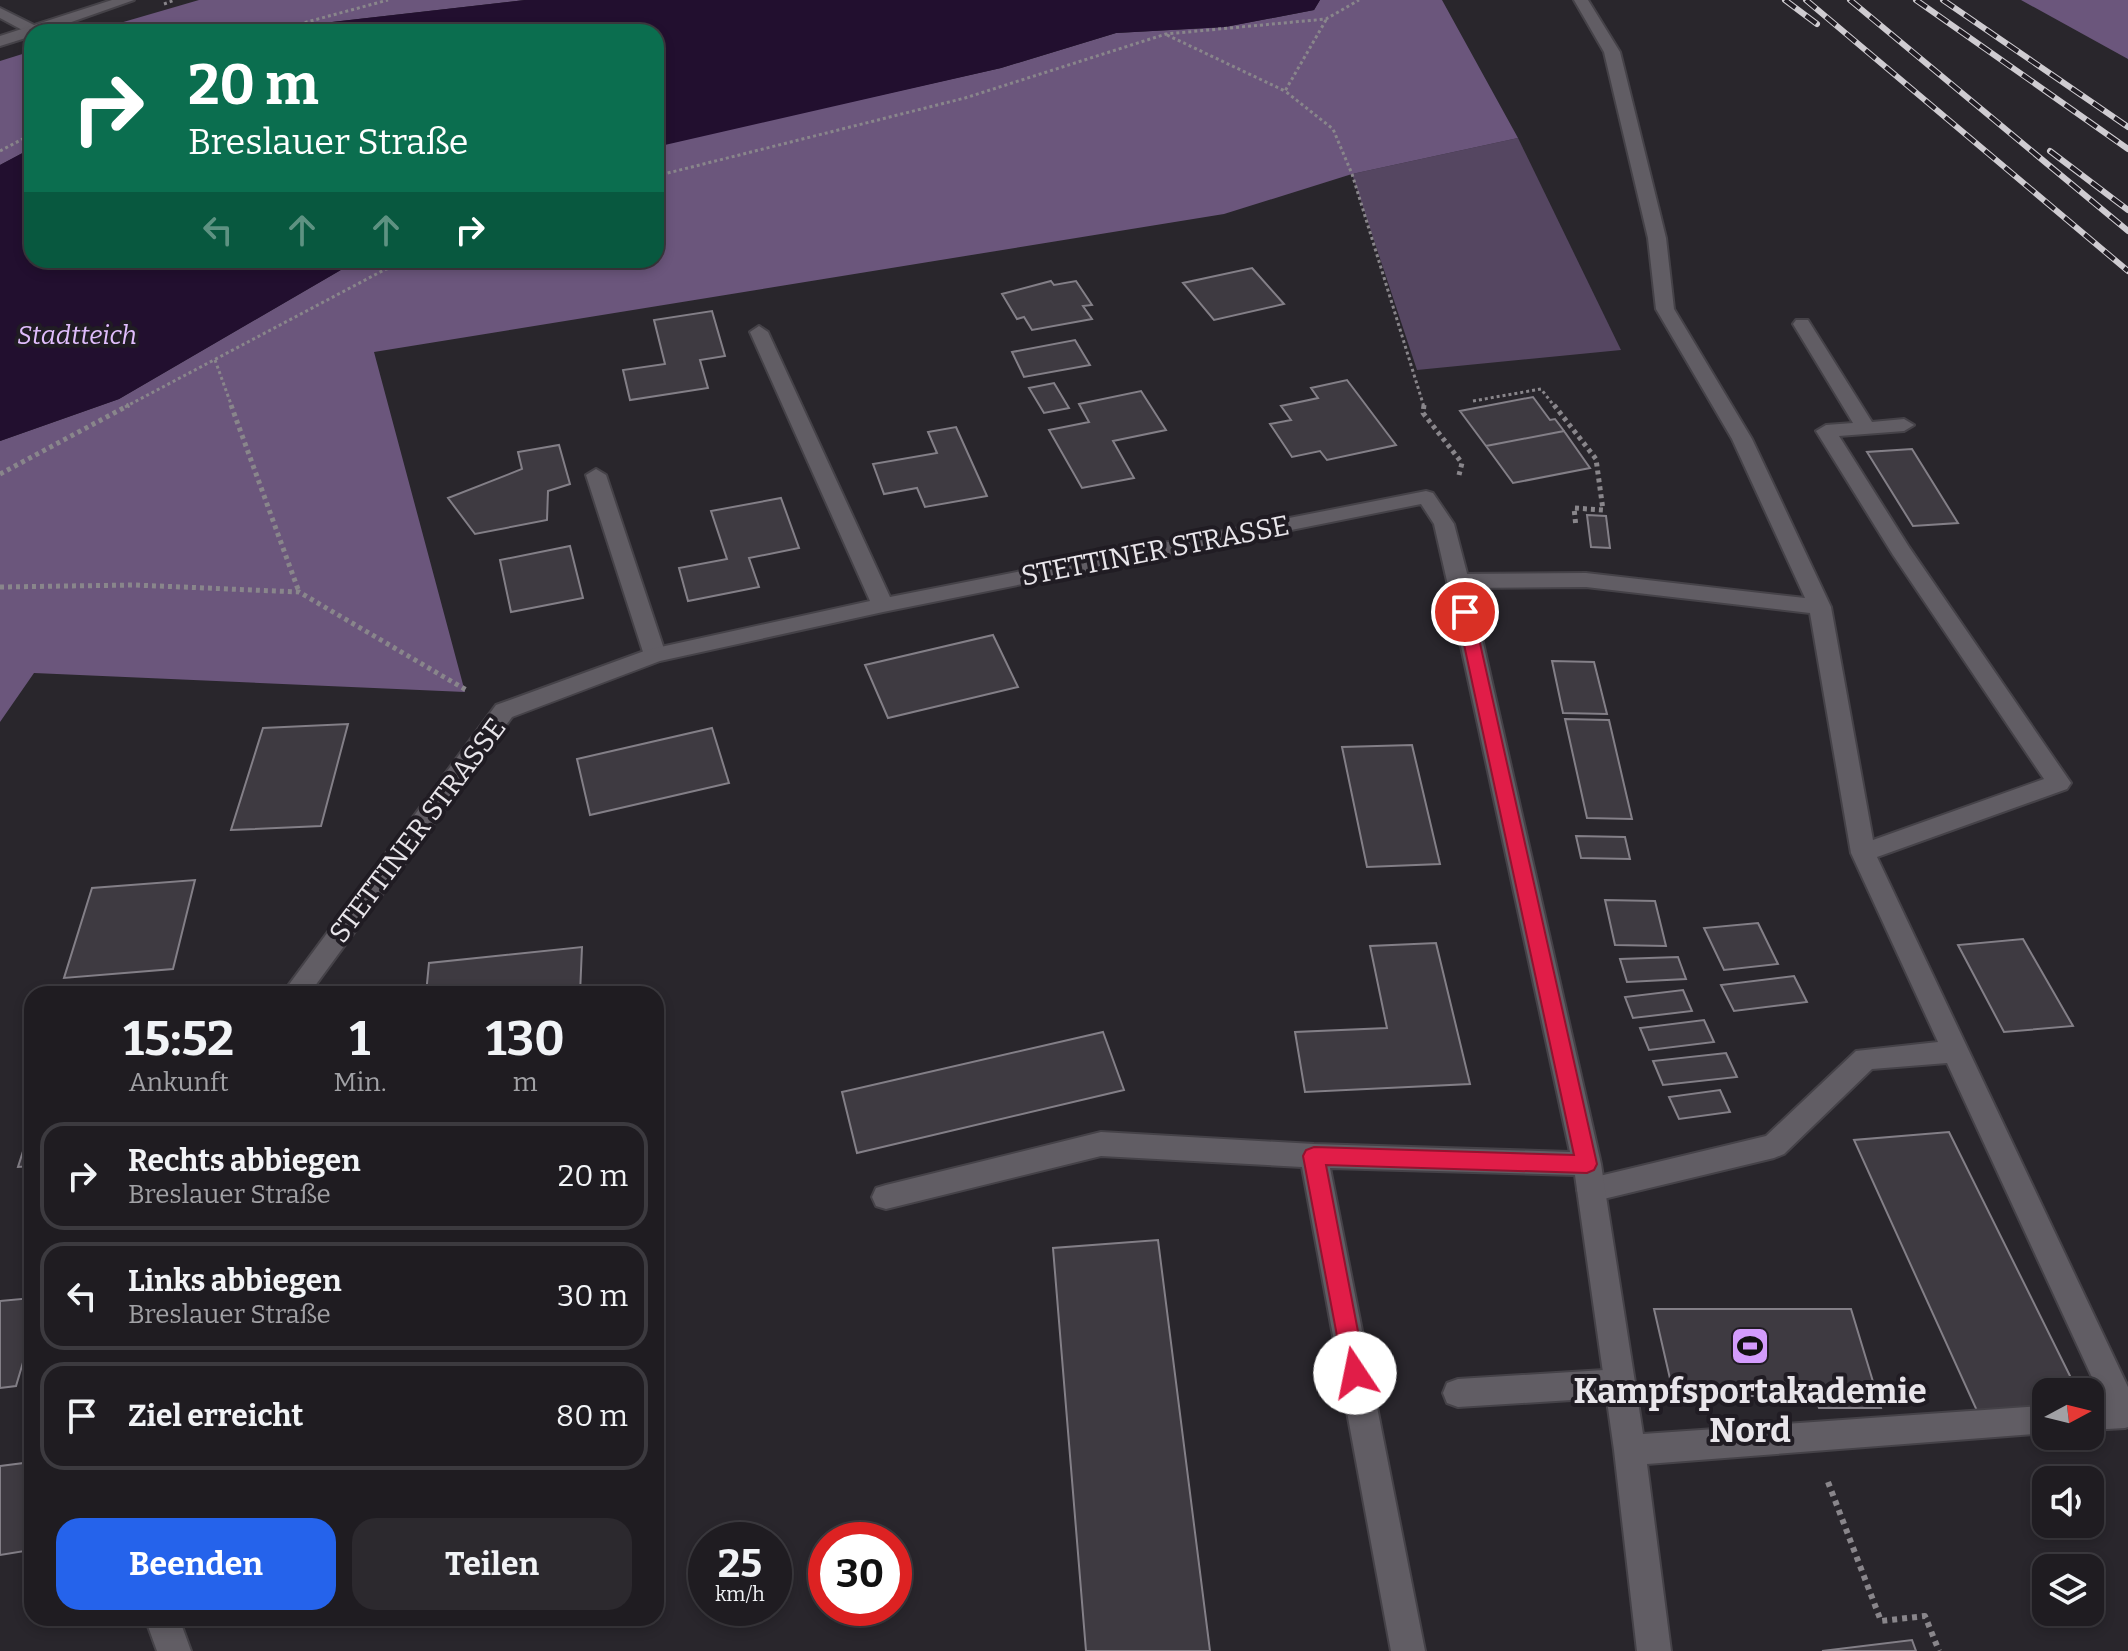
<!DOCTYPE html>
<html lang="de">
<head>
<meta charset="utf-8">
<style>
  body { margin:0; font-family:Bitter,serif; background:#2c292e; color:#f1f3f6; height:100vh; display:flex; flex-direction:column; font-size:30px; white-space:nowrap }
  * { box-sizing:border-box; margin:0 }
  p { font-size:26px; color:#a1a1a5 }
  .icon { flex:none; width:44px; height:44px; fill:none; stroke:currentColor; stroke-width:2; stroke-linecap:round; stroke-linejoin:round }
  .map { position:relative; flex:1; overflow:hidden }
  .drawer { position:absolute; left:24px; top:986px; width:640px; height:640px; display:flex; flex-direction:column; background:#1f1c21; border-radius:24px; box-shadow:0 4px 12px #0003,0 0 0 2px #3c3a3f }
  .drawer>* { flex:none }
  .hud { position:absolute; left:24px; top:24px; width:640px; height:244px; border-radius:24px; box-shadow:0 4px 12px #0003,0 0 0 2px #3c3a3f; background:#0b6e4f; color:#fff; overflow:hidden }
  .needle { width:52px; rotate:83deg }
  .tools { position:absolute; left:2032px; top:1378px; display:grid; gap:16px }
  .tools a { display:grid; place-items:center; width:72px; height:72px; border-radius:16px; background:#1f1c21; box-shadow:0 4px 12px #0003,0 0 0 2px #3c3a3f; font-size:40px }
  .speed { position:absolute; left:688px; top:1522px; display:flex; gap:16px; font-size:40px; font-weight:700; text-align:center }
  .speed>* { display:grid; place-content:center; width:104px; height:104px; border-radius:50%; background:#1f1c21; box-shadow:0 4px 12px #0003,0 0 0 2px #3c3a3f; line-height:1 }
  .speed small { font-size:20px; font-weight:400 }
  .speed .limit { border:12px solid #d22; background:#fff; color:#111 }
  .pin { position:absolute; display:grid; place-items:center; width:68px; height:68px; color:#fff; margin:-34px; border:4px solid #fff; border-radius:50%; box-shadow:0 2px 8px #0007 }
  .me { position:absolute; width:88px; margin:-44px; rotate:349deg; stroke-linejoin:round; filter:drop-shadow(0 0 6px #0008) }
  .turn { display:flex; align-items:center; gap:28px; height:168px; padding:0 32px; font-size:36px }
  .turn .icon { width:104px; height:104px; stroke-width:2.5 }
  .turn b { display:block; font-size:56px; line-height:68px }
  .lanes { display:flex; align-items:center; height:76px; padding:0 32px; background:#0003; justify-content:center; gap:40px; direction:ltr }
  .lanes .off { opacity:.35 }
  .eta { display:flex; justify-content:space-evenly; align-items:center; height:136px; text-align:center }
  .eta b { font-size:48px; font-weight:700; line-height:56px }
  .primary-button { display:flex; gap:16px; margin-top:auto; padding:16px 32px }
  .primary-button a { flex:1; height:92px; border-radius:24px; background:#2563eb; color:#fff; font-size:32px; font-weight:700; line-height:92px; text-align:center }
  .primary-button a+a { background:#2c292e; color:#f1f3f6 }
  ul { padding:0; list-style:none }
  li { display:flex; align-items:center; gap:24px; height:108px; margin:0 16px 12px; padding:0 16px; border:4px solid #3c3a3f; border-radius:24px }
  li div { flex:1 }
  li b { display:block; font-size:30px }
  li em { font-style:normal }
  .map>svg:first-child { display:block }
</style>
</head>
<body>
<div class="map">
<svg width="2128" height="1651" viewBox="0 0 2128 1651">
  <rect width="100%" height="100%" fill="#29262c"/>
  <path fill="#554661" d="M1518,138L1621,350L1417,370L1352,174Z"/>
  <path fill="#6b567c" d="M199,0H525L332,22L295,32H89Z
    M1320,0H1442L1518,138L1352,174L1224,214L374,352L465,692L34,673L0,722V441L119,399L358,260H656V147L670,142L1001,68L1116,33L1225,27L1314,10Z
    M2021,0H2128V59Z
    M32,51V148L0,165V61Z"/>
  <path fill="#220f2f" d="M525,0H1320L1314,10L1225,27L1116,33L1001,68L656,147V32H295L332,22Z
    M32,148V260H358L119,399L0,441V165Z"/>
  <path fill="#3e3a41" stroke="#837f87" stroke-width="2" d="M1252,268L1284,304L1214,320L1183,283Z
    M1051,281L1054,285L1076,281L1092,305L1083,306L1092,319L1032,330L1024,317L1017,319L1002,294Z
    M712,311L725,356L700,360L708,388L630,400L623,370L665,364L654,320Z
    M1075,340L1090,365L1024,377L1012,352Z
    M1347,380L1396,445L1327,460L1320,451L1292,457L1270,424L1291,420L1281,406L1318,398L1311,388Z
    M1054,383L1069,408L1044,413L1029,388Z
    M1141,391L1166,430L1113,441L1134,478L1082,488L1049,430L1089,422L1079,404Z
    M1533,397L1550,420L1555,419L1564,431L1486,446L1460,411Z
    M956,427L987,496L925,507L917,488L884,494L873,464L937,453L928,432Z
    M1564,431L1590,468L1513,483L1486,446Z
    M559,445L570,484L548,491L547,520L475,534L448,498L522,469L518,452Z
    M1912,449L1958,523L1913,526L1867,452Z
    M781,498L799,548L749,558L759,587L688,601L679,568L727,559L711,511Z
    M1587,515L1606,516L1610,548L1591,547Z
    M570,546L583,598L511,612L500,560Z
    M993,635L1018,687L888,718L865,665Z
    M1552,661L1594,662L1607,714L1563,713Z
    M1565,719L1609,720L1632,819L1587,818Z
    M348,724L321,826L231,830L263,728Z
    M712,728L729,783L590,815L577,759Z
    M1412,745L1440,864L1367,867L1342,747Z
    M1576,836L1625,837L1630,859L1581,858Z
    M195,880L173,969L64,978L92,888Z
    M1605,900L1655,901L1666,946L1615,945Z
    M1758,923L1778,964L1724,970L1704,928Z
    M2023,939L2073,1026L2004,1032L1958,945Z
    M1436,943L1470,1084L1305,1092L1295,1032L1387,1028L1370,946Z
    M582,947L580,994H426L429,963Z
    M1678,957L1686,979L1627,982L1620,959Z
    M1794,976L1807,1002L1734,1011L1721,985Z
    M1683,990L1692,1011L1633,1018L1625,997Z
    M1704,1020L1714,1042L1649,1050L1640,1028Z
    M1103,1032L1124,1090L857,1153L842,1092Z
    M1726,1053L1737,1077L1663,1085L1653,1061Z
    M1720,1090L1730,1112L1679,1119L1669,1097Z
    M32,1123V1166L18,1167Z
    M1949,1132L2078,1392H2046V1407L1978,1413L1854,1140Z
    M1158,1240L1210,1651H1086L1053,1248Z
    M32,1298V1332L16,1386L0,1388V1301Z
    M1654,1309H1851L1881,1408H1819L1815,1396H1674Z
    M32,1462L31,1550L0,1555V1466Z
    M1912,1640L1916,1651H1822Z"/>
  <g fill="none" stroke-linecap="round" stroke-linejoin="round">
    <defs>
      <path id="lane" d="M1574,0H1588L1620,52L1666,238L1674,309L1752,439L1831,607L1873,840L2044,779L1893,555L1816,431L1826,425L1853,423L1793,324L1796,320H1808L1872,422L1904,419L1914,425L1904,431L1839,436L1909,547L2071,783L2067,789L1877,857L2128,1387V1427L2125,1428L2090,1430V1402L2103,1401L1947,1063L1872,1069L1784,1154L1774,1158L1591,1202L1581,1199L1577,1190L1581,1181L1591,1178L1766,1136L1856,1051L1938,1042L1851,853L1810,613L1586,587L1458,588L1447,581L1458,574L1586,573L1805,598L1732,439L1656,309L1648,238L1604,52Z
        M596,469L606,475L666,655L663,660H647L644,655L586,475Z
        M1620,1369L1631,1373L1635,1383L1631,1393L1620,1397L1458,1407L1447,1403L1443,1393L1447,1383L1458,1379Z"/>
      <path id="street" d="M0,8L38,27L40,30L28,33L0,18Z
        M759,326L768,332L890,597L1426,491L1433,493L1454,524L1469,581L1601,1164L1643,1434L2042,1406L2046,1407V1433L1647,1464L1671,1651H1637L1614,1450L1575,1175L1330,1168L1425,1651H1391L1302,1167L1101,1156L886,1209L876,1206L872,1197L876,1188L886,1185L1101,1132L1314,1144L1570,1152L1447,581L1434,524L1421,504L883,612L660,661L512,717L309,994H282L496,705L647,650L870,601L750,332Z
        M145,1618H179L191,1651H157Z"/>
      <path id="secondary" d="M112,0H134L43,32H32V36L0,46V36Z"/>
    </defs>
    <use href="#lane" stroke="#454248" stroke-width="4"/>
    <use href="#street" stroke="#454248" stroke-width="4"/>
    <use href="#secondary" stroke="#454248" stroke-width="4"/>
    <path stroke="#89868b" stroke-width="3" stroke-dasharray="3 3" stroke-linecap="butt" d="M164,4L175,0
      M1326,20L1285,91L1333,129L1352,174L1424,407
      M270,32L388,0
      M1167,35L1285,91
      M0,151L32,134
      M656,176L965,98L1166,34L1326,19L1359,0
      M215,360L232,407
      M1473,401L1541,389L1555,407
      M125,407L384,270L413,260"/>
    <path stroke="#89868b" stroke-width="5" stroke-dasharray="4 4" stroke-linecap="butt" d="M231,405L299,592
      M1424,405L1423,413L1462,463L1459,475
      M1554,405L1596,459L1603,510L1574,508L1576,527
      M0,474L129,405
      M0,587L135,585L299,592L468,691"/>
    <path stroke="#89868b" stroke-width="6" stroke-dasharray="5 5" stroke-linecap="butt" d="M1828,1482L1881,1621L1925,1616L1939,1651"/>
    <use href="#lane" fill="#615d64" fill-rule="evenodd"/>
    <use href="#street" fill="#615d64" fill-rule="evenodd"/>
    <use href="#secondary" fill="#615d64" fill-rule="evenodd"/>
    <defs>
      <path id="rail" d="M1785,0L1817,24
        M1806,0L2128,271
        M1850,0L2128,231
        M1916,0L2128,149
        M1943,0L2128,127
        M2050,151L2128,210"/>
    </defs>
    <use href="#rail" stroke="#cfccd1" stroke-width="6"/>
    <use href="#rail" stroke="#201c23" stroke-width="4" stroke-dasharray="13" stroke-linecap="butt"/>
  </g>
  <path fill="#e11d48" stroke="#92132f" stroke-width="2" d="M1465,606L1473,612L1597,1164L1594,1170L1587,1173L1326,1165L1366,1373L1363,1380L1355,1383L1347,1380L1344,1373L1303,1156L1306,1150L1314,1147L1574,1155L1457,612Z"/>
  <defs>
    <symbol id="stadium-square" viewBox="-11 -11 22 22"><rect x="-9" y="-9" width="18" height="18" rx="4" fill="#d39cfc" stroke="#201c23"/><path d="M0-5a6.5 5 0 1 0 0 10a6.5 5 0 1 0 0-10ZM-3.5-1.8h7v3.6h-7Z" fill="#111"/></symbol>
  </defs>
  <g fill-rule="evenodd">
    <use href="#stadium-square" x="1728" y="1324" width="44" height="44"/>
  </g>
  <g text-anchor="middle" stroke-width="8" stroke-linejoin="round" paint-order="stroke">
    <g font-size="26" font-style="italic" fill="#e0bdfc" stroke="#201c23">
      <text x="77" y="344">Stadtteich</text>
    </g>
    <g font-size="28" fill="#e8e5ea" stroke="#201c23">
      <text transform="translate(1155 550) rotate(-11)" y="10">STETTINER STRASSE</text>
      <text transform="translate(417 830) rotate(-53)" y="10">STETTINER STRASSE</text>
    </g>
    <g font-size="34" font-weight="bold" fill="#e8e5ea" stroke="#201c23">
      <text x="1750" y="1403">Kampfsportakademie<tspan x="1750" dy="39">Nord</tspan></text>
    </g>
  </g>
</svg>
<div class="tools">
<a><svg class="needle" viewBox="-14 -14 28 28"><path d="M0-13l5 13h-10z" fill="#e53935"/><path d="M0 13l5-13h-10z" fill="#a1a1a5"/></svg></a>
<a><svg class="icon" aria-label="sound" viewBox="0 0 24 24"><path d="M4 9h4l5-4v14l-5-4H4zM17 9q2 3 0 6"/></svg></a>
<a><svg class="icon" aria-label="layers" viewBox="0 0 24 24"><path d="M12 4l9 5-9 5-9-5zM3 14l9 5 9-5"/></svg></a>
</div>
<div class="speed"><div>25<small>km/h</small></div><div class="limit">30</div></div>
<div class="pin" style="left:1465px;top:612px;background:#d93025"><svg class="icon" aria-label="arrive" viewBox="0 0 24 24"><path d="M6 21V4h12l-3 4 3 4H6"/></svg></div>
<svg class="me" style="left:1355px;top:1373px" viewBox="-20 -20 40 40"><circle r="19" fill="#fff"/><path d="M0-13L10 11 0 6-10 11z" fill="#e11d48"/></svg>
<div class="hud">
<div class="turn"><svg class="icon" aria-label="right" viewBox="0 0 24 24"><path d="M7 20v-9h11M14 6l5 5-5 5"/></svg><div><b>20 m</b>Breslauer Straße</div></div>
<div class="lanes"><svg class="icon off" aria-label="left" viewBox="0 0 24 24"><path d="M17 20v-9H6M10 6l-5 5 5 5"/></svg><svg class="icon off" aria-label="ahead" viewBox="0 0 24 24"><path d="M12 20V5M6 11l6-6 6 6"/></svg><svg class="icon off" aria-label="ahead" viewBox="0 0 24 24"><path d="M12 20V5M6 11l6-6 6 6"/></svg><svg class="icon" aria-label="right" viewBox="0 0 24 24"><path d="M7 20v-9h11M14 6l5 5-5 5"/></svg></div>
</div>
<section class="drawer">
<div class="eta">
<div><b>15:52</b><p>Ankunft</p></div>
<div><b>1</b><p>Min.</p></div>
<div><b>130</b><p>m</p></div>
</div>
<ul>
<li><svg class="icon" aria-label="right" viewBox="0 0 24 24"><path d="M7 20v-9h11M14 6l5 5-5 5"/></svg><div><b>Rechts abbiegen</b><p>Breslauer Straße</p></div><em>20 m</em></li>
<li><svg class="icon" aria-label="left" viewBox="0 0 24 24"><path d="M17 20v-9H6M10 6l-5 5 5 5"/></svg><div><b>Links abbiegen</b><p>Breslauer Straße</p></div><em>30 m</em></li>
<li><svg class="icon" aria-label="arrive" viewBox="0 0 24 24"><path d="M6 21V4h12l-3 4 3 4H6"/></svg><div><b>Ziel erreicht</b></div><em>80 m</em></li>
</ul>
<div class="primary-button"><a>Beenden</a><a>Teilen</a></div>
</section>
</div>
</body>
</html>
